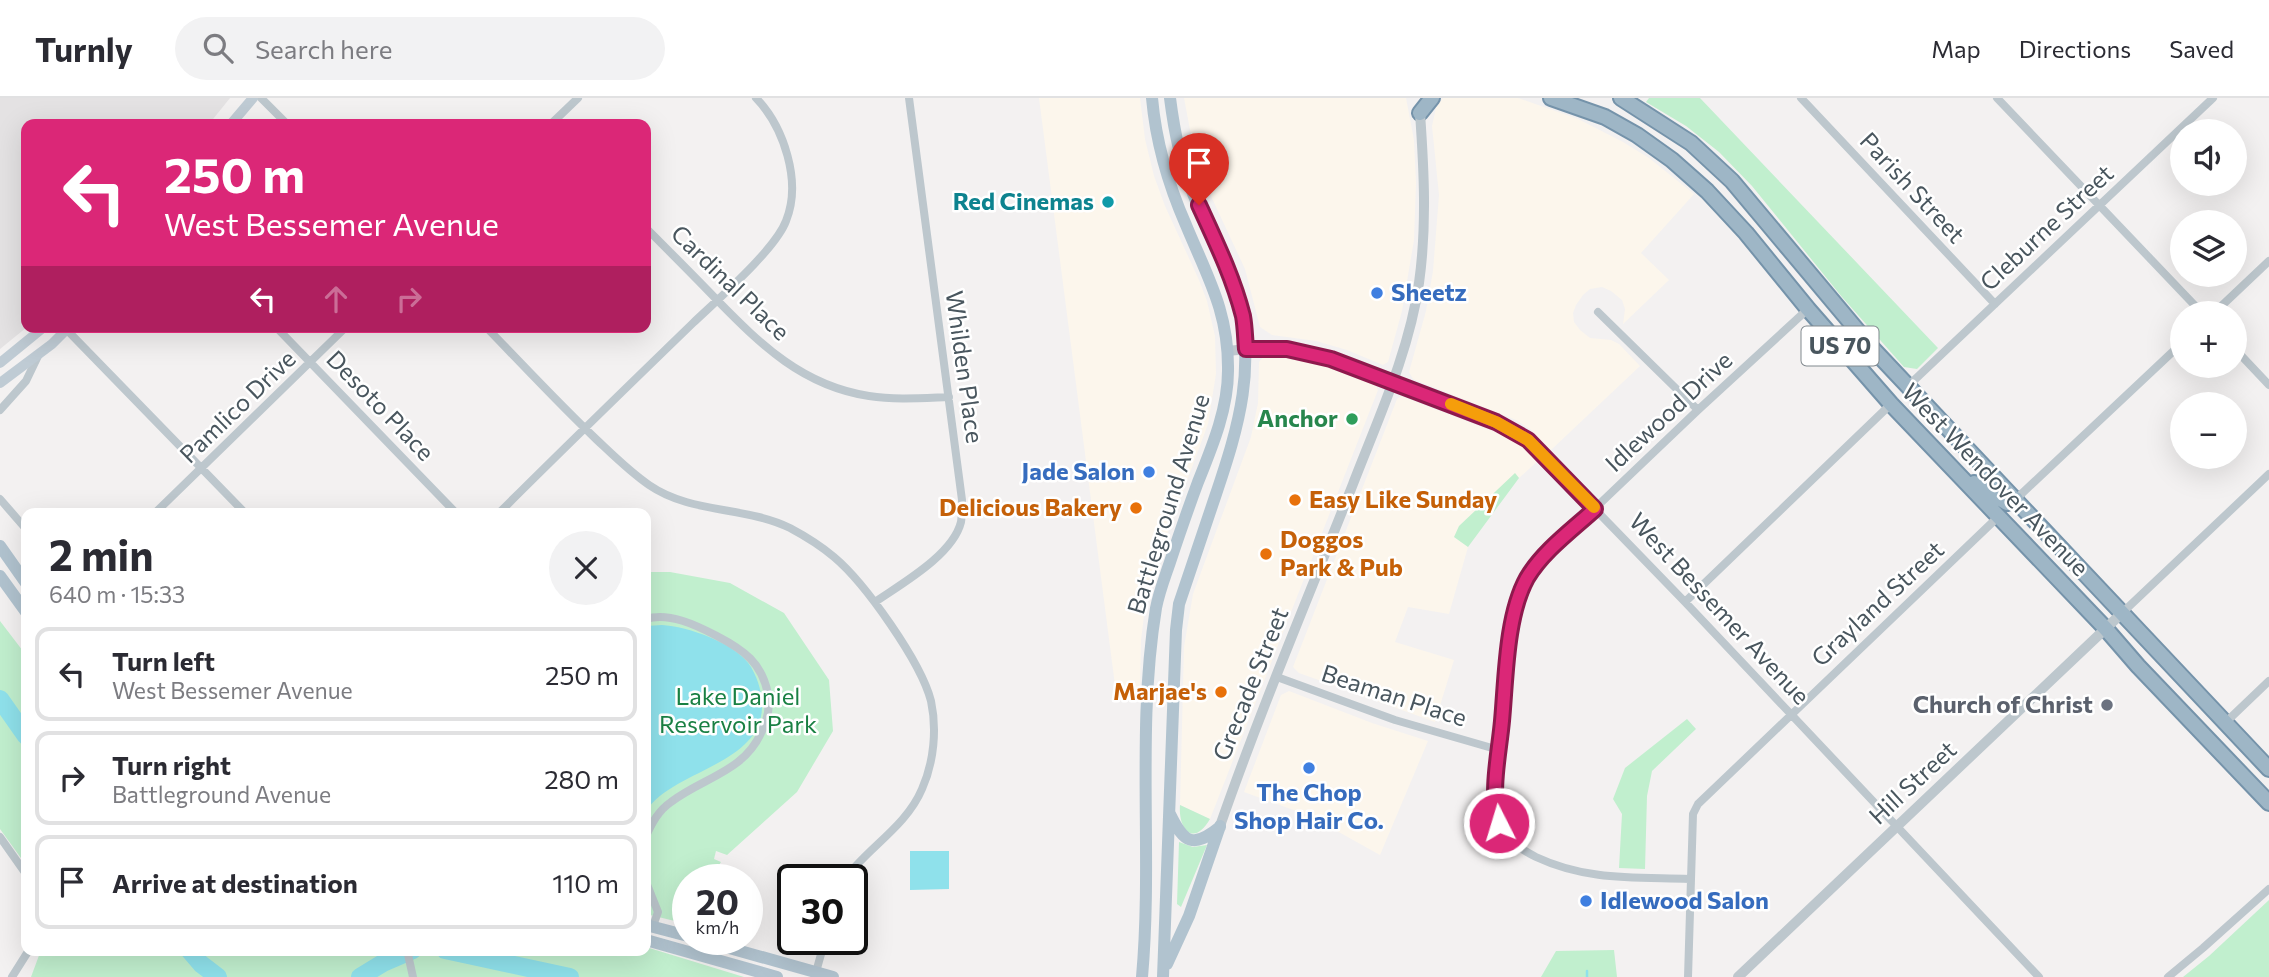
<!DOCTYPE html>
<html lang="en">
<head>
<meta charset="utf-8">
<style>
  body { margin:0; font-family:Commissioner,sans-serif; background:#f2f2f3; color:#2b2b33; height:100vh; display:flex; flex-direction:column; font-size:26px; white-space:nowrap }
  * { box-sizing:border-box; margin:0 }
  p { font-size:23px; color:#7c7c81 }
  .icon { flex:none; width:38px; height:38px; fill:none; stroke:currentColor; stroke-width:2; stroke-linecap:round; stroke-linejoin:round }
  .map { position:relative; flex:1; overflow:hidden }
  .sheet { position:absolute; left:21px; top:410px; width:630px; height:448px; display:flex; flex-direction:column; background:#fff; border-radius:14px; box-shadow:0 7px 28px #0002 }
  .sheet>* { flex:none }
  .hud { position:absolute; left:21px; top:21px; width:630px; height:214px; border-radius:14px; box-shadow:0 7px 28px #0002; background:#db2777; color:#fff; overflow:hidden }
  .fabs { position:absolute; left:2170px; top:21px; display:grid; gap:14px }
  .fabs a { display:grid; place-items:center; width:77px; height:77px; border-radius:50%; background:#fff; box-shadow:0 7px 28px #0002; font-size:35px }
  .speed { position:absolute; left:672px; top:766px; display:flex; gap:14px; font-size:35px; font-weight:700; text-align:center }
  .speed>* { display:grid; place-content:center; width:91px; height:91px; border-radius:50%; background:#fff; box-shadow:0 7px 28px #0002; line-height:1 }
  .speed small { font-size:18px; font-weight:400 }
  .speed .limit { border:4px solid #111; border-radius:10px; background:#fff; color:#111 }
  .pin { position:absolute; display:grid; place-items:center; width:60px; height:60px; color:#fff; margin:-72px -30px; border-radius:50% 50% 50% 0; rotate:-45deg; box-shadow:0 0 7px #0007 }
  .pin .icon { rotate:45deg }
  .me { position:absolute; width:77px; margin:-38px; rotate:355deg; stroke-linejoin:round; filter:drop-shadow(0 0 5px #0008) }
  .turn { display:flex; align-items:center; gap:24px; height:147px; padding:0 28px; font-size:32px }
  .turn .icon { width:91px; height:91px; stroke-width:2.5 }
  .turn b { display:block; font-size:49px; line-height:60px }
  .lanes { display:flex; align-items:center; height:66px; padding:0 28px; background:#0003; justify-content:center; gap:35px; direction:ltr }
  .lanes .off { opacity:.35 }
  .round { display:grid; place-items:center; flex:none; width:74px; height:74px; border-radius:37px; background:#f2f2f3 }
  .overview { display:flex; align-items:center; justify-content:space-between; height:119px; padding:0 28px }
  h1 { font-size:42px; font-weight:700; line-height:52px }
  ul { padding:0; list-style:none }
  li { display:flex; align-items:center; gap:21px; height:94px; margin:0 14px 10px; padding:0 14px; border:4px solid #e1e1e2; border-radius:14px }
  li div { flex:1 }
  li b { display:block; font-size:26px }
  li em { font-style:normal }
  header { display:flex; align-items:center; gap:42px; box-sizing:border-box; height:98px; padding:0 35px; background:#fff; border-bottom:2px solid #e1e1e2 }
  header strong { font-size:33px }
  nav { display:flex; gap:38px; margin-inline-start:auto; font-size:24px }
  .search { width:490px; height:63px; background:#f2f2f3; display:flex; align-items:center; gap:18px; box-sizing:border-box; padding:0 24px; border-radius:38px; color:#7c7c81; font-size:26px }
  .map>svg:first-child { display:block }
</style>
</head>
<body>
<header>
<strong>Turnly</strong>
<div class="search"><svg class="icon" aria-label="search" viewBox="0 0 24 24"><circle cx="10" cy="10" r="6"/><path d="M15 15l6 6"/></svg>Search here</div>
<nav><a>Map</a><a>Directions</a><a>Saved</a></nav>
</header>
<div class="map">
<svg width="2269" height="879" viewBox="0 0 2269 879">
  <rect width="100%" height="100%" fill="#f3f1f1"/>
  <path fill="#fcf6ec" d="M1039,0H1140L1145,41L1154,78L1165,108L1199,182L1207,203L1215,238L1216,276L1208,326L1161,453L1145,510L1141,542L1140,592L1116,595Z
    M1184,0H1406L1414,42L1416,85L1414,142L1402,213L1388,264L1383,267L1347,252L1316,243L1272,237L1260,229L1245,171L1203,81L1195,58Z
    M1443,0H1518L1578,21L1623,44L1649,60L1694,96L1641,155L1669,182L1623,226L1625,211L1622,202L1611,193L1602,189L1590,191L1583,197L1576,207L1573,215L1574,224L1580,232L1590,240L1611,242L1619,246L1640,268L1551,352L1530,331L1516,322L1413,281L1409,274L1426,213L1433,173L1439,97L1432,28L1436,10Z
    M1264,258L1296,261L1325,267L1372,285L1376,287L1378,292L1210,721L1180,707L1184,549L1193,496L1251,339L1258,305L1259,264Z
    M1401,298L1513,341L1539,362L1519,380L1515,376L1454,439L1468,449L1449,516L1408,509L1395,544L1454,562L1435,624L1299,575L1293,569L1397,301Z
    M1289,593L1372,625L1428,643L1380,757L1310,718L1244,694L1281,597Z"/>
  <path fill="#e4e2e3" d="M0,0H230L209,26H26L27,229L0,251Z"/>
  <path fill="#c1efce" d="M1649,0H1700L1938,250L1917,271L1904,269L1842,199L1752,88L1719,54L1686,28L1646,4Z
    M1515,375L1519,380L1468,449L1454,439L1459,428Z
    M646,474H670L730,485L784,515L829,582L833,633L797,694L727,757L716,753L714,761L721,764L709,782H688V817L683,825L646,816Z
    M0,523L26,557V767L0,731Z
    M1687,621L1696,631L1652,673L1647,698L1645,771L1619,770L1622,716L1613,701L1625,670Z
    M1180,707L1210,721C1194,749 1178,732 1180,707Z
    M1179,744L1193,749L1207,747L1181,809L1177,806Z
    M2269,802V879H2183L2209,858Z
    M646,849L744,879H31L41,852H646Z
    M1614,852L1617,879H1541L1556,853Z"/>
  <path fill="#8fe1eb" d="M662,527C687,528 738,546 751,569C759,583 762,595 762,610C760,667 673,672 646,713V528Z
    M910,753H949V791L910,792Z"/>
  <g fill="none" stroke-linecap="round" stroke-linejoin="round">
    <path stroke="#8fe1eb" stroke-width="2.5" d="M1587,873V879"/>
    <path stroke="#8fe1eb" stroke-width="18" d="M0,601L26,638
      M189,852L201,866L218,879
      M445,852L570,879
      M360,879L383,865L413,852"/>
    <defs>
      <path id="trunk" d="M1551,0L1605,19L1637,37L1672,62L1707,93L1746,135L1808,211L1891,306L2106,531L2138,568L2269,705
        M1621,0L1691,45L1732,83L1872,250L2269,671
        M1420,15L1432,0
        M1974,385L2007,405L2016,401"/>
    </defs>
    <use href="#trunk" stroke="#7593aa" stroke-width="18"/>
    <path stroke="#bdc7cd" stroke-width="8" d="M261,0L287,26
      M1801,0L1995,206
      M1997,0L2202,215
      M551,26L578,0
      M646,130C670,154 694,178 717,202C761,247 803,288 869,298C895,302 922,300 949,299
      M1598,214L1698,312
      M2214,215L2269,163
      M64,229L245,415
      M276,229L456,415
      M486,229C523,267 559,306 597,342C614,358 630,374 649,387C691,416 745,408 790,430C805,438 821,448 834,459C865,485 921,564 931,603C937,631 934,664 922,691C906,729 867,750 844,782
      M2235,251L2269,287
      M1392,285L1496,324L1528,342L1685,504L2039,879
      M1908,288L2213,0
      M0,312L26,283L38,258
      M0,401L26,431
      M2016,401L2182,245
      M155,415L346,229
      M499,415C563,351 628,288 693,225C717,202 775,152 786,123C802,84 784,29 756,0
      M875,504C901,486 953,457 961,424C962,417 962,409 962,402L909,0
      M1685,504L1891,306
      M2122,515L2269,376
      M646,521C669,514 696,527 717,538C744,552 762,565 768,596C770,609 768,621 762,633C744,674 704,679 671,704C658,713 652,725 646,738
      M1277,579L1395,622L1499,652
      M2225,625L2269,583
      M0,739L26,776
      M1689,781C1635,779 1587,783 1536,759C1524,753 1510,745 1503,733C1497,724 1495,713 1495,702L1514,517C1520,493 1530,474 1547,456L1698,312L1808,211
      M646,784L658,814L653,828
      M407,852L413,879
      M816,874L825,842
      M12,879L29,852
      M1688,879L1693,716L1698,706L1999,418
      M2168,879L2203,850L2269,791"/>
    <path stroke="#bdc7cd" stroke-width="10" d="M1227,253C1290,245 1336,261 1392,285
      M1220,728C1260,613 1308,500 1353,386C1378,321 1409,255 1419,185C1427,128 1424,72 1420,15
      M1738,879L2122,515"/>
    <path stroke="#bfcbd4" stroke-width="10" d="M231,26L253,0
      M0,265L44,229
      M0,285L52,246L69,229"/>
    <path stroke="#b1c3cf" stroke-width="12" d="M0,448L26,485
      M0,478L26,514
      M1170,716C1184,745 1193,751 1220,729
      M646,827L688,838
      M646,842L777,879
      M701,842L833,879
      M1167,866L1189,818L1220,728
      M1142,879C1153,756 1136,632 1156,510C1159,494 1165,479 1170,464C1179,437 1188,411 1198,384C1212,349 1228,311 1228,273C1229,214 1207,178 1186,127C1168,86 1156,45 1152,0
      M1163,879L1176,532L1179,506C1191,470 1203,435 1215,399C1239,328 1258,266 1235,191C1224,157 1205,127 1192,93C1180,63 1174,32 1170,0"/>
    <use href="#trunk" stroke="#9eb6c6" stroke-width="14"/>
  </g>
  <g fill="none" stroke-linecap="round" stroke-linejoin="round">
    <defs>
      <path id="route" d="M1199,107C1216,144 1233,179 1243,218C1245,229 1245,240 1246,251H1287L1331,261L1496,324L1528,342L1595,411C1572,432 1543,453 1527,480C1506,518 1506,580 1502,623C1499,656 1490,693 1499,725"/>
    </defs>
    <use href="#route" stroke="#8e194d" stroke-width="18"/>
    <use href="#route" stroke="#db2777" stroke-width="12"/>
    <path stroke="#f59e0b" stroke-width="12" d="M1451,306L1496,324L1528,342L1594,409"/>
  </g>
  <circle fill="#0f9aa8" stroke="#fff" stroke-width="2.5" cx="1108" cy="104" r="7"/>
  <g fill="#3f7fe0" stroke="#fff" stroke-width="2.5">
    <circle cx="1377" cy="195" r="7"/>
    <circle cx="1149" cy="374" r="7"/>
    <circle cx="1309" cy="670" r="7"/>
    <circle cx="1586" cy="803" r="7"/>
  </g>
  <circle fill="#2e9e5b" stroke="#fff" stroke-width="2.5" cx="1352" cy="321" r="7"/>
  <g fill="#e8710a" stroke="#fff" stroke-width="2.5">
    <circle cx="1295" cy="402" r="7"/>
    <circle cx="1136" cy="410" r="7"/>
    <circle cx="1266" cy="456" r="7"/>
    <circle cx="1221" cy="594" r="7"/>
  </g>
  <circle fill="#6b7280" stroke="#fff" stroke-width="2.5" cx="2107" cy="607" r="7"/>
  <g text-anchor="middle" stroke-width="5" stroke-linejoin="round" paint-order="stroke">
    <rect fill="#fff" stroke="#80898e" stroke-width="2" x="1801.5" y="228.5" width="77" height="39" rx="5"/>
    <g font-size="23" font-weight="bold" fill="#49565e">
      <text x="1840" y="256">US 70</text>
    </g>
    <g font-size="24" fill="#49565e" stroke="#fff">
      <text transform="translate(1912 90) rotate(47)" y="8">Parish Street</text>
      <text transform="translate(2047 130) rotate(-43)" y="8">Cleburne Street</text>
      <text transform="translate(730 185) rotate(44)" y="8">Cardinal Place</text>
      <text transform="translate(964 269) rotate(82)" y="8">Whilden Place</text>
      <text transform="translate(380 308) rotate(46)" y="8">Desoto Place</text>
      <text transform="translate(238 309) rotate(-44)" y="8">Pamlico Drive</text>
      <text transform="translate(1669 314) rotate(-43)" y="8">Idlewood Drive</text>
      <text transform="translate(1995 382) rotate(46)" y="8">West Wendover Avenue</text>
      <text transform="translate(1169 406) rotate(-73)" y="8">Battleground Avenue</text>
      <text transform="translate(1878 506) rotate(-43)" y="8">Grayland Street</text>
      <text transform="translate(1719 511) rotate(47)" y="8">West Bessemer Avenue</text>
      <text transform="translate(1251 586) rotate(-68)" y="8">Grecade Street</text>
      <text transform="translate(1394 598) rotate(18)" y="8">Beaman Place</text>
      <text transform="translate(1913 685) rotate(-43)" y="8">Hill Street</text>
    </g>
    <g font-size="24" font-weight="bold" fill="#0d838f" stroke="#fff" text-anchor="end">
      <text x="1094" y="112">Red Cinemas</text>
    </g>
    <g font-size="24" font-weight="bold" fill="#366cbe" stroke="#fff" text-anchor="start">
      <text x="1391" y="203">Sheetz</text>
      <text x="1135" y="382" text-anchor="end">Jade Salon</text>
      <text x="1309" y="703" text-anchor="middle">The Chop<tspan x="1309" dy="28">Shop Hair Co.</tspan></text>
      <text x="1600" y="811">Idlewood Salon</text>
    </g>
    <g font-size="24" font-weight="bold" fill="#27864d" stroke="#fff" text-anchor="end">
      <text x="1338" y="329">Anchor</text>
    </g>
    <g font-size="24" font-weight="bold" fill="#c56008" stroke="#fff" text-anchor="start">
      <text x="1309" y="410">Easy Like Sunday</text>
      <text x="1122" y="418" text-anchor="end">Delicious Bakery</text>
      <text x="1280" y="450">Doggos<tspan x="1280" dy="28">Park &amp; Pub</tspan></text>
      <text x="1207" y="602" text-anchor="end">Marjae's</text>
    </g>
    <g font-size="24" fill="#198043" stroke="#fff">
      <text x="738" y="607">Lake Daniel<tspan x="738" dy="28">Reservoir Park</tspan></text>
    </g>
    <g font-size="24" font-weight="bold" fill="#5b616d" stroke="#fff" text-anchor="end">
      <text x="2093" y="615">Church of Christ</text>
    </g>
  </g>
</svg>
<div class="fabs">
<a><svg class="icon" aria-label="sound" viewBox="0 0 24 24"><path d="M4 9h4l5-4v14l-5-4H4zM17 9q2 3 0 6"/></svg></a>
<a><svg class="icon" aria-label="layers" viewBox="0 0 24 24"><path d="M12 4l9 5-9 5-9-5zM3 14l9 5 9-5"/></svg></a>
<a>+</a>
<a>−</a>
</div>
<div class="speed"><div>20<small>km/h</small></div><div class="limit">30</div></div>
<div class="pin" style="left:1199px;top:107px;background:#d93025"><svg class="icon" aria-label="arrive" viewBox="0 0 24 24"><path d="M6 21V4h12l-3 4 3 4H6"/></svg></div>
<svg class="me" style="left:1499px;top:725px" viewBox="-20 -20 40 40"><circle r="17" fill="#db2777" stroke="#fff" stroke-width="3"/><path d="M0-11L8 9 0 5-8 9z" fill="#fff"/></svg>
<div class="hud">
<div class="turn"><svg class="icon" aria-label="left" viewBox="0 0 24 24"><path d="M17 20v-9H6M10 6l-5 5 5 5"/></svg><div><b>250 m</b>West Bessemer Avenue</div></div>
<div class="lanes"><svg class="icon" aria-label="left" viewBox="0 0 24 24"><path d="M17 20v-9H6M10 6l-5 5 5 5"/></svg><svg class="icon off" aria-label="ahead" viewBox="0 0 24 24"><path d="M12 20V5M6 11l6-6 6 6"/></svg><svg class="icon off" aria-label="right" viewBox="0 0 24 24"><path d="M7 20v-9h11M14 6l5 5-5 5"/></svg></div>
</div>
<section class="sheet">
<div class="overview"><div><h1>2 min</h1><p>640 m · 15:33</p></div><a class="round"><svg class="icon" aria-label="close" viewBox="0 0 24 24"><path d="M6 6l12 12M18 6L6 18"/></svg></a></div>
<ul>
<li><svg class="icon" aria-label="left" viewBox="0 0 24 24"><path d="M17 20v-9H6M10 6l-5 5 5 5"/></svg><div><b>Turn left</b><p>West Bessemer Avenue</p></div><em>250 m</em></li>
<li><svg class="icon" aria-label="right" viewBox="0 0 24 24"><path d="M7 20v-9h11M14 6l5 5-5 5"/></svg><div><b>Turn right</b><p>Battleground Avenue</p></div><em>280 m</em></li>
<li><svg class="icon" aria-label="arrive" viewBox="0 0 24 24"><path d="M6 21V4h12l-3 4 3 4H6"/></svg><div><b>Arrive at destination</b></div><em>110 m</em></li>
</ul>
</section>
</div>
</body>
</html>
